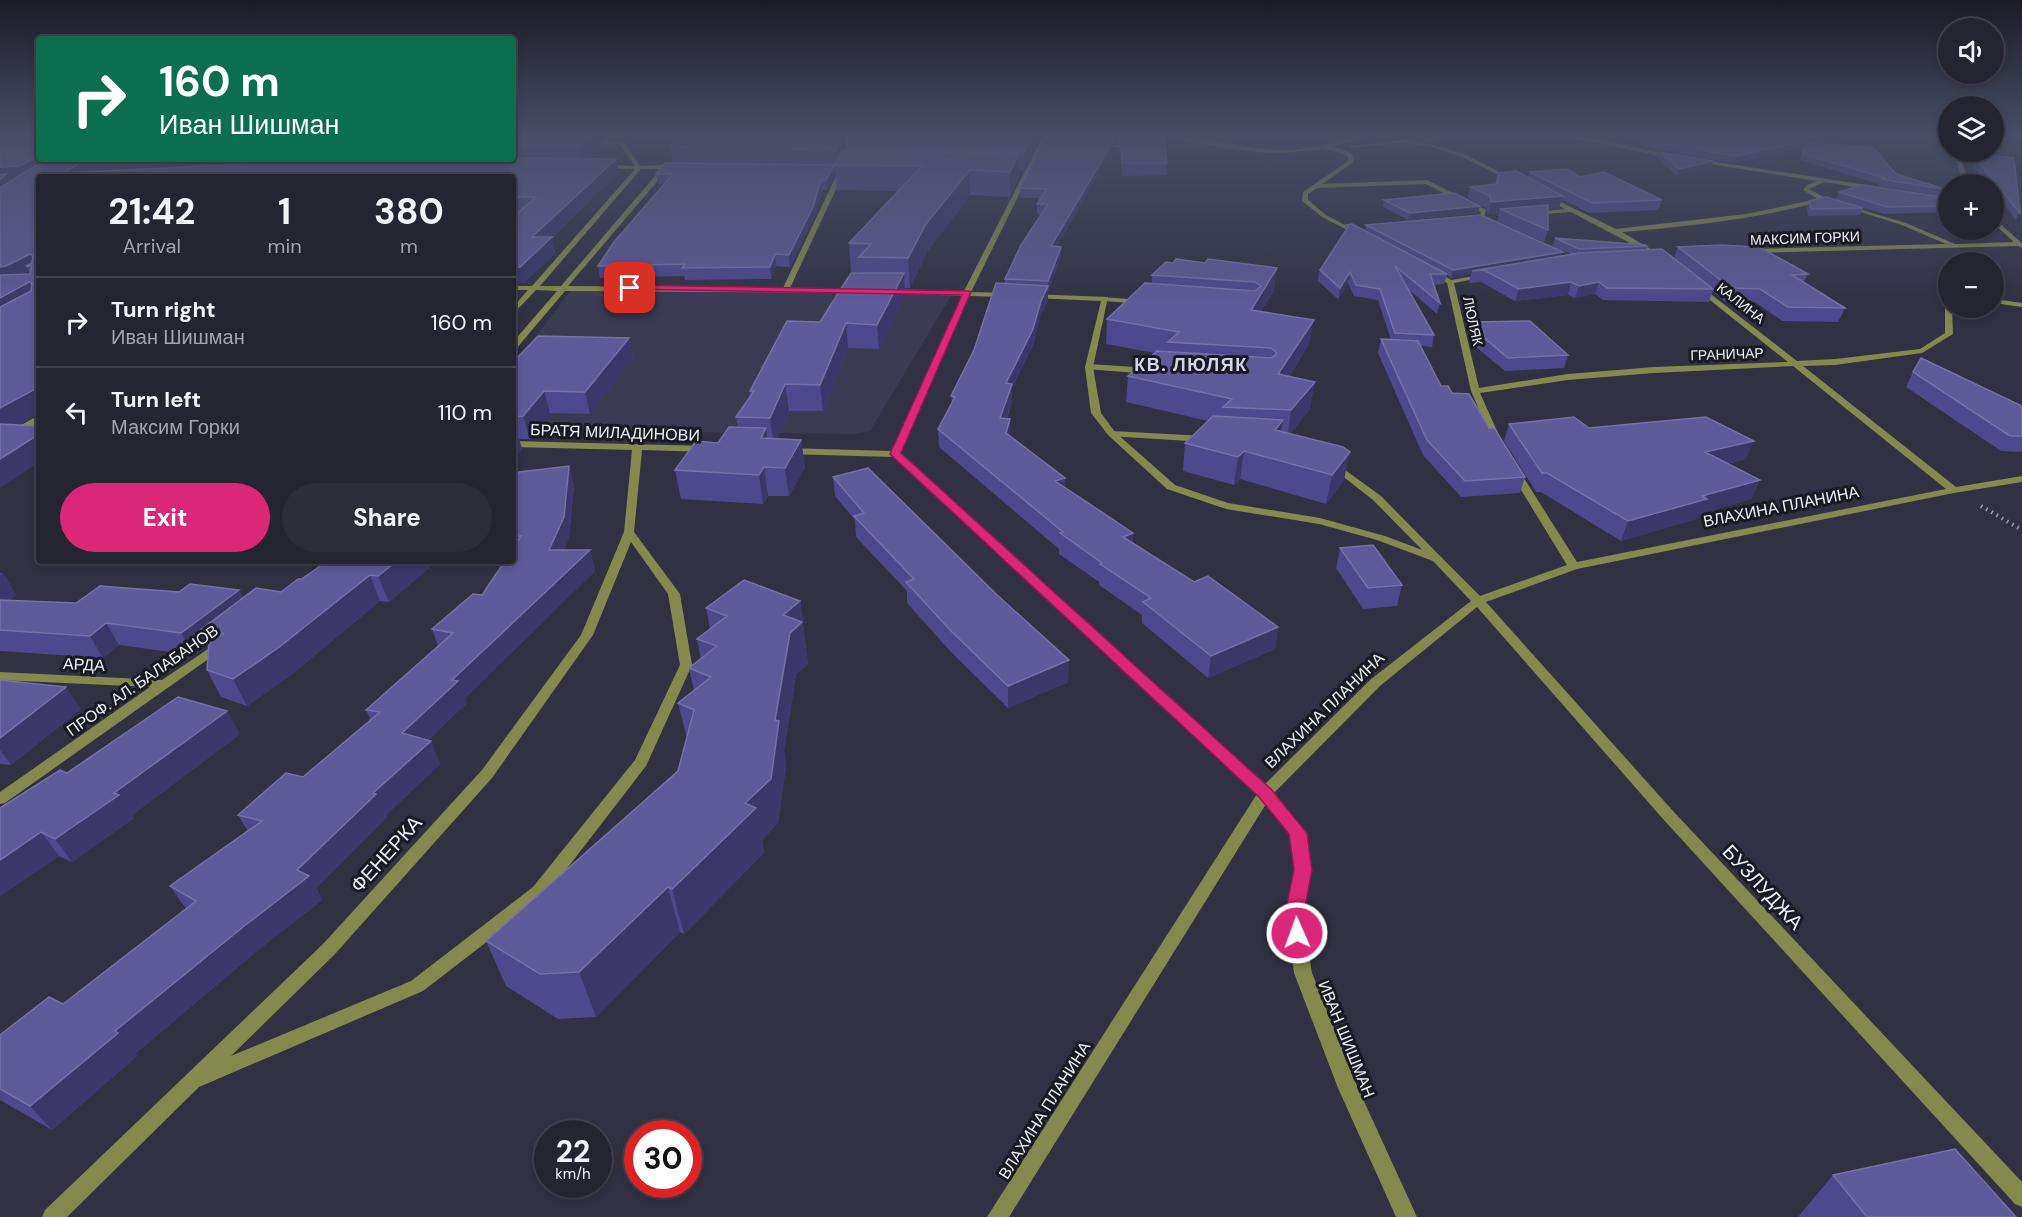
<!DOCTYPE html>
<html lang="en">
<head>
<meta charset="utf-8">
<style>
  body { margin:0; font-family:"DM Sans",sans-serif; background:#2d2d3a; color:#f1f3f6; height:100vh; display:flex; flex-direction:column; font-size:22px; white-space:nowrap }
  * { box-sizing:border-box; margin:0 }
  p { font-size:20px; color:#a3a5ac }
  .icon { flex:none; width:33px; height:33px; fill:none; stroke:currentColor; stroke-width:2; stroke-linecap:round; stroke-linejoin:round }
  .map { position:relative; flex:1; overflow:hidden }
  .side { position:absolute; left:36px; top:174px; width:480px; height:390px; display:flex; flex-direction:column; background:#252532; border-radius:6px; box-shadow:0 3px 9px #0003,0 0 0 2px #42424d }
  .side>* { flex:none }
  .top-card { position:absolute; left:36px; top:36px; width:480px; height:126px; border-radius:6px; box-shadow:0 3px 9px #0003,0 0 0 2px #42424d; background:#0b6e4f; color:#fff; overflow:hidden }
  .tools { position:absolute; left:1938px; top:18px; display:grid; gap:12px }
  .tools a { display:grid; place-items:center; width:66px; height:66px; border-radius:50%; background:#252532; box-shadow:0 3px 9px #0003,0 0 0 2px #42424d; font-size:30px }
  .speed { position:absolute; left:534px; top:1120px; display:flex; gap:12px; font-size:30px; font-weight:700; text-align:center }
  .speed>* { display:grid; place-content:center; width:78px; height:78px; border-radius:50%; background:#252532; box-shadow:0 3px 9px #0003,0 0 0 2px #42424d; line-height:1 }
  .speed small { font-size:15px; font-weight:400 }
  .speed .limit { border:9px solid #d22; background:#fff; color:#111 }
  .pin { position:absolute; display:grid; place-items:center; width:51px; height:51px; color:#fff; margin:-26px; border-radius:12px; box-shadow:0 3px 9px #0006 }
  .me { position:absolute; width:66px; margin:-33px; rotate:358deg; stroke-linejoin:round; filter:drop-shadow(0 0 4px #0008) }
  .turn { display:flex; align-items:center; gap:21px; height:126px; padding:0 24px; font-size:27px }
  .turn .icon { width:78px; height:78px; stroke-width:2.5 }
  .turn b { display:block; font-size:42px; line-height:51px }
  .eta { display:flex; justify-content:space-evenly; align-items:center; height:102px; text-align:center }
  .eta b { font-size:36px; font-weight:700; line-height:42px }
  .cta { display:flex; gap:12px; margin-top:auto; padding:12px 24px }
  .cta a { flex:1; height:69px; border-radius:36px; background:#db2777; color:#fff; font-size:24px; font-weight:700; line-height:69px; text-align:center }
  .cta a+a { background:#2d2d3a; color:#f1f3f6 }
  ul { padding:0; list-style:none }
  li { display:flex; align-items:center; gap:18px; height:90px; padding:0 24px; border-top:2px solid #42424d }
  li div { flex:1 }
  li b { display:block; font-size:22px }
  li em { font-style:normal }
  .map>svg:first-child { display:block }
</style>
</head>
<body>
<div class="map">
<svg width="2022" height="1217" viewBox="0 0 2022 1217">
  <rect width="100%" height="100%" fill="#313143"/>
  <path fill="#3a3a52" d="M571,290L945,292L951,296L870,431L855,434L513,430V366Z"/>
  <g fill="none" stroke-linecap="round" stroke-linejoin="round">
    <path stroke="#9999a8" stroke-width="4" stroke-dasharray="1.5 4.5" stroke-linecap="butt" d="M1981,506L2022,530"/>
    <path fill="#84894e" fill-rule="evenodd" d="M1102,297L1142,300L1146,302L1142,304L1105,301L1101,299Z
      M1089,364L1150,368L1154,371L1150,374L1086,369V365Z
      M1112,431L1205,436L1210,439L1205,442L1109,436V432Z
      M1334,462L1381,496L1441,557L1443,559L1441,561H1433L1373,500L1331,467L1329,465Z"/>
    <path fill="#84894e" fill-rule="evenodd" d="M848,136H853L845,170L790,288L857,289L861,291L860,293L565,291L516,349H513V342L557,291L536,290L513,314V307L528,290H513V286H532L635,169L599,168L601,165L635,166L619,144H586L584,141H623L640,166L666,165L680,168L667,170L568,286L783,288L839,170ZM641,169H661L561,286H540Z
      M1043,136H1048L971,292L1007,293L1011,295L1007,297L969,296L901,453L1265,784L1370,680L1471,601L1433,561L1377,540L1319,524L1226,509L1167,489L1109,436L1091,413L1085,367L1101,301L1033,298H1030V294L1108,297L1093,367L1101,413L1115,432L1175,485L1228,503L1320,518L1385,536L1441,557L1480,596L1567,565L1510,472L1515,469L1520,472L1577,562L1946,489L1793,366L1654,373L1568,380L1480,393L1502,442L1500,444H1494L1471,391L1447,283L1432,272V270H1436L1451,280L1486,274L1490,276L1454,283L1479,388L1568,374L1654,367L1788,362L1696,289V285H1699L1797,361L1835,359L1920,349L1945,333V308L1948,306V308H1952L1953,334L1922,353L1835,365L1803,366L1956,487L2022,476V482L1954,493L1577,569L1486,602L1673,811L2022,1182V1207L2015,1204L1663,819L1477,607L1380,686L1274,793L1306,833L1311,870L1302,913L1312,973L1357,1086L1417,1217H1396L1338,1088L1294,973L1286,913L1295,870L1291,835L1266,804L1009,1217H987L1257,794L893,457L786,454L781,451L786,448L892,451L962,296L889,293L885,291L889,289L964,291Z
      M1074,136H1084L1122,146L1119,148Z
      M1175,136C1210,136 1245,150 1281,150C1297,150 1312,148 1327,144C1341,141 1354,136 1368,136L1331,147L1345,150L1353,155L1354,162L1322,184L1427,180L1486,210L1484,217L1495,223L1492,225L1479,219L1481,212L1426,184L1317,188L1308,194V200L1326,215L1362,234L1357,235L1322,217L1302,201L1303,192L1348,161V157C1326,143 1300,154 1276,153C1248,152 1200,146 1175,136Z
      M1439,136H1460L1427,141L1424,139Z
      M1558,136L1588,137L1678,157L1675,159L1588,141Z
      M1409,139L1462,153L1515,180L1510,181C1476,163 1440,143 1399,143C1384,144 1368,146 1352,148L1349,146Z
      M1953,152H1958L1970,184H1964Z
      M1698,159L1873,186L1876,188L1873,190L1824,182L1809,189L1829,200L1827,203L1822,201C1757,219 1690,226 1622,232L1664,257V259L1662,260L1571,212L1532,215L1529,213L1565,209L1544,198L1546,195L1616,229L1746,214L1818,199L1803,190L1807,185L1817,181L1696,162Z
      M1845,205L1906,223L1955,244L2014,242L1994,224V219L2022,243V248L2018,246L1748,253L1745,251L1748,249L1946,244L1902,225L1845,207Z
      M1994,299L2022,303V307L1994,303Z
      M39,415V422L0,444V437Z
      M513,441L706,446L711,449L706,452L642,450L634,532L680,594L692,665L646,766L545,897L423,991L199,1087L67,1217H42L45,1210L323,944L482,770L581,635L624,532L632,450L513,447ZM631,542L668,594L680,665L635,760L533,887L411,981L231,1056L335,954L492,778L593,635Z
      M220,641L226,645L224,648L5,803L0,804V792L150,687L0,680V672L162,680Z"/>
  </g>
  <path fill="#4e488d" d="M0,136L39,159H116L96,171L258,163L264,159H292L293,162L300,161L299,159H513V136H614L612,138L601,137L603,146L589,159H616L619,172L552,238L555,253L524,283L519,212L513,211V177H39V413L18,425Z
    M846,136L841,154L846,151L850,136L1039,139L1024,170H1019V178L1010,197L970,195L927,252L910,288H905V296L879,349L848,348L823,411H789L777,439L801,440L805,468L789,496H768L763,504L681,499L675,470L718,443L738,427L736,417L750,396V391L820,322L860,273V272H851L849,243L898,191L837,190L835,168H834V175L827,190H822L814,218L790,267L776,266L771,279L685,280L684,276L600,278L598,266L664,184H658L656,174L673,163L670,147Z
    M1119,136H1168L1165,146L1167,163L1166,175L1122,176L1120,144Z
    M1633,136H1804L1802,147L1733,163L1645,147Z
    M1805,142L1896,174L1948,190V197L1878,186L1879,184L1800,160L1803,148Z
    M1113,149L1057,246L1061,257L1048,291V301L1040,317L1033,345L1012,388V401L1007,419H1010V436L1065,478L1064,487L1133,533V543L1194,582L1278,627L1275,649L1208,678L1142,623V615L1099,585V582L1059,554V549L939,447L938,429L952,403L951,396L974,350L1005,283V279L1041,214H1037V204L1041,198H1020V188Z
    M1659,152L1713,161L1711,168L1676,175L1657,158Z
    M1971,153L2020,213L2016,220L1994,191V184H1988L1968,159Z
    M1530,172L1580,177L1662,200L1658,210L1589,213L1562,199L1559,207L1548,208V230L1544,242L1497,221L1499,213L1488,214L1487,208L1468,198L1470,187L1495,184L1498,173L1528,178Z
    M1839,192L1948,198V212L1884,214L1836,199Z
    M1384,200L1478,213L1408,220L1383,207Z
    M1809,201L1863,208L1860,215L1808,216L1807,208Z
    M1346,225L1365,231L1366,225L1561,256L1571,254L1552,246L1555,238L1647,246L1646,250L1674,258L1678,247L1808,274L1804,282L1845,308L1838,322L1782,321L1755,302H1726L1713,291L1709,302L1603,300L1595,294L1575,298L1568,295L1515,301L1481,282L1469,283L1471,274L1451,278L1447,275L1444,284L1433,285L1440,303L1437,314L1408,289L1434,335L1432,347L1421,346L1441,386L1452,393L1489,428L1525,477L1520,493L1461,497L1423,455L1378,353L1381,339L1391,340L1378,300L1354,296L1348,283L1338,299L1318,281L1320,270L1345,233Z
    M1208,259L1274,291L1261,311L1309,344L1289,377L1310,409L1290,434L1344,480L1326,504L1240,479L1234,485L1183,471L1185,443L1208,421L1126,402L1128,376L1155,353L1106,344L1107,319L1152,283V275L1173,263H1205Z
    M1472,322L1568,355L1564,368L1505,371L1470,342L1469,335Z
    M629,338L633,359L590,414L550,413L530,439H519L522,449L513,460V362Z
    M1913,372L2022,406V452L2001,451L1906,387Z
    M1509,424L1589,428L1746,459L1727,464L1760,480L1751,499L1702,513L1699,518L1621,541L1541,492H1536L1504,441Z
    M513,472L515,480L574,485L569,537L564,550H590L595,571L465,698L467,703L428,740L440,764L386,815L387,817L316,888L322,900L258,950L135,1054L137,1056L52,1130L0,1100V1035L63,1004L186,909L170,886L248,831L238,815L303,777L371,720L366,710L438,646L432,629L482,595L513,561Z
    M833,477L1068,682L1008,708L951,652L907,603V591L856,537L855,520L835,496Z
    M1340,548L1402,585L1397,606L1363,609L1336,568Z
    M437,561L389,602L380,601L291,675L247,706L221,697L207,670L208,648L206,645L193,655L119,645L103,658L0,651V573H3L16,595L9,600L76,603L179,592L239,590L243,598L281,592L302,579Z
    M800,601L808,664L796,674L784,751L786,765L778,823L762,840L764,853L684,934L680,932L596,1017L558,1019L506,986L486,941L678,771L687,738L678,703L694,691L689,668L701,659L697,639L710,629L706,608Z
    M0,680L81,709L11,765L0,764Z
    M240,734L132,815L134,818L72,862L59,856L0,896V808L67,773Z
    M1833,1175L2016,1217H1798Z"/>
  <path fill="#3b376b" d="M591,136H601L603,146L583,164L579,146Z
    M840,136H846L838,165H837L836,150Z
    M1032,136H1039V139L1024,170V152Z
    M1165,136H1168V139L1163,151L1164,139Z
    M1114,140L1113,149L1051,257V246Z
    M1805,141L1802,147L1733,163L1736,156Z
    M1019,154V178L1010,197V172Z
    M39,155V159H60L27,180L10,181L14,188L0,197V167Z
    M87,159H116L86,177L63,173Z
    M616,159L619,172L552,238L555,253L524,283L513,284V267L532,237Z
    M1713,161L1711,168L1676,175L1679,169Z
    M834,165V175L827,190L826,180Z
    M970,170V195L927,252L910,288L908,258L926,224Z
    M821,180L822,190L814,218L790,267L789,255Z
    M1563,196L1559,207L1506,212L1500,209L1499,213L1488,214L1491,202Z
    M1480,206L1478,213L1408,220L1410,213Z
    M1061,247V257L1048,291V301L1040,317L1033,345L1012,388V401L1000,437V418L1006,383L1041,301L1048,287V281Z
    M1563,252L1560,259L1484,270L1472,271L1471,274L1451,278L1453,270Z
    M30,254L38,270L32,266H26L31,274L0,284V267Z
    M775,254L776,266L771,279L770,267Z
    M1277,268L1274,291L1248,334L1251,310Z
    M1350,272L1348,283L1338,299L1340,288Z
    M904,273L905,296L879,349L877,325Z
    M29,282L38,299L0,320V298Z
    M1571,282L1568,295L1515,301L1519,289Z
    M1599,282L1595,294L1575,298L1579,286Z
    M1314,320L1309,344L1274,400L1278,374Z
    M846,323L848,348L823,411L820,385Z
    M629,338L633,359L590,414L585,392Z
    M1315,382L1310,409L1287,438L1291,410Z
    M39,383V413L0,434V408Z
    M785,384L789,411L774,446L770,418Z
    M544,391L550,413L530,439L523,416Z
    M1010,419V437L1006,433Z
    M1283,420L1279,448L1275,430Z
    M515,426L522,449L513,460V429Z
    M766,428L770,456L761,438Z
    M39,434V462L0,488V459Z
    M801,440L805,468L789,496L785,468Z
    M1754,441L1746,459L1697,471L1705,452Z
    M1244,451L1240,479L1234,485L1238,457Z
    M1350,452L1344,480L1326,504L1332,475Z
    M569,466L574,485L569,537L555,571L549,550Z
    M764,467L768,496L763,504L759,475Z
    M1065,478L1064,498L1055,481Z
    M1760,480L1751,499L1702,513L1699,518L1621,541L1628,521L1702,496Z
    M1133,533L1132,553L1123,537Z
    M590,550L595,571L465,698L467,703L412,756L402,733L452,680Z
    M397,561H437L389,602L378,576Z
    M3,573L16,595L0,607V575Z
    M370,575L380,601L291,675L247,706L233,679Z
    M239,590L250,612L199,631L206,645L193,655L181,633Z
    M800,601L808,664L796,674L784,751L786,765L778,823L762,840L764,853L684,934L672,889L745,803L783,615Z
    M106,623L119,645L103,658L90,636Z
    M1278,627L1275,649L1208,678L1211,656Z
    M1069,660L1068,682L1008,708V686Z
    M66,687L81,709L11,765L0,750V738Z
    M227,711L240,734L132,815L134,818L72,862L55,839L114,793Z
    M431,741L440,764L386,815L387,817L316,888L322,900L258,950L135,1054L137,1056L52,1130L30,1106L297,870L373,793Z
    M41,832L59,856L0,896V860Z
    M668,887L680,932L596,1017L579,972Z"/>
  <path fill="#5f5a99" stroke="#7671a8" stroke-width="1.5" d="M0,136H39V155L20,166L0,167Z
    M513,136H591L579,146H513Z
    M682,136H840L836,150L670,147Z
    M850,136H1032L1024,152L846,150Z
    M1046,136H1099L1114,140L1051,246L1061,247L1048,281L1005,279L1021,245L1048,204H1037L1047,189L1020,188Z
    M1123,136H1165L1164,139L1167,163H1122L1120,138Z
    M1642,136H1804L1805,141L1736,156L1647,141Z
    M1805,142L1874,148L1896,174L1948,190L1881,179L1885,178L1803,154Z
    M842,151L1019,154L1010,172L970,170L926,224L908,258L859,257L871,244L849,243L922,166L835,165Z
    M1659,152L1713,161L1679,169Z
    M1971,153L2014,158L2020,213Z
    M513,158L616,159L532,237H552L520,267H513V217L536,197H513V177H39V383L34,386H39V387L0,408V307L31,291L32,283L29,282L0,298V275L30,274L32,266H26L32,263L33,256L30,254L6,266L0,267V188L35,166L39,165L48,159H87L63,173L344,159Z
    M264,159H289L287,162L258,163Z
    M665,163L834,165L826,180H821L813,207L789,255L775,254L770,267L682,268L685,264L598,266L614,242L673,174H656Z
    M1568,169L1580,177L1604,172L1662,200L1592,203L1530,172Z
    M1516,171L1563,196L1491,202L1490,196L1470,187L1497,184L1498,173Z
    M7,174L0,179V175Z
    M1863,185L1948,198V206L1887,207L1839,192Z
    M1454,193L1480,206L1410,213L1384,200Z
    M1826,197L1863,208L1811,209L1809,201Z
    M1548,205V230L1500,209Z
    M1481,215L1563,252L1453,270L1366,225Z
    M1352,224L1447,274H1430L1440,303L1395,266L1434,335L1395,333L1380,289L1356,285L1350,272L1340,288L1320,270L1348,227L1346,225Z
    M1555,238L1646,245L1647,246L1579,249Z
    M1721,245L1759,247L1808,274L1792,275L1845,308L1788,307L1760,289L1731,288L1678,247Z
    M1662,249L1713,289L1607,288L1599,282L1579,286L1571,282L1519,289L1484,270L1472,271L1579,253Z
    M1176,259L1205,263L1208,259L1277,268L1251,310L1314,320L1278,374L1315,382L1291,410L1223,407L1232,399L1128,376L1157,351L1271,358L1276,355V352L1271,348L1168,342L1179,332L1107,319L1145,283L1255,291L1261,286L1255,282L1152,275L1166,262L1173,263Z
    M851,273H904L877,325L846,323L820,385L785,384L770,418L736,417L754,391H750L787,321L820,322Z
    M996,283L1048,286L1041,301L1033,329L1006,383L1012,384L1000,418L1010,419L1006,433L1065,478L1055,481L1133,533L1123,537L1194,582L1208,576L1278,627L1211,656L1143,602L1151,598L1100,564L1102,563L1060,533L1063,532L938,429L955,397L951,396L974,350Z
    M1530,321L1568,355L1508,358L1474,329L1472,322Z
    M538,336L629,338L585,392L544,391L523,416L513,417V362Z
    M1381,339L1418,341L1441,386H1448L1452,393L1469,394L1489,428H1494L1525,477L1465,481L1427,440Z
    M1921,358L2022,406V436H2010L1913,372Z
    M1213,416L1283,420L1275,430L1343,447L1350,452L1332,475L1244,451L1238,457L1185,443Z
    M1574,417L1589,428L1706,417L1754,441L1705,452L1760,480L1702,496L1707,499L1628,521L1547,473H1542L1509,424Z
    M0,424L39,426V434L0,459Z
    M729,427L766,428L761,438L801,440L785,468L764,467L759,475L675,470L696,441L718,443Z
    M569,466L564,517L549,550H590L452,680L458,681L402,733L431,741L373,793L376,794L297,870L309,876L243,927L115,1031L118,1033L30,1106L0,1089V1035L49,997L63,1004L196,901L170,886L262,821L238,815L286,773L303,777L380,712L366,710L453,633L432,629L473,594L482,595L505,561H513V549L521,536L513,537V484L519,472Z
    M868,468L996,594L1069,660L1008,686L950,630L906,582L914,579L854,516L864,513L833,477Z
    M1373,545L1402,585L1368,588L1340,548Z
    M327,561H397L378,576L370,575L278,648L233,679L207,670L209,643L223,634L199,631L256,588L281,592L298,579H302Z
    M744,580L800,601L783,615L802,622L790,633L775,720L779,721L771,779L745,803L756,808L672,889L668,887L579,972L540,974L486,941L678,771L694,710L678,703L711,677L689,668L717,646L697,639L727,616L706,608Z
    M190,584L239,590L181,633L106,623L90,636L0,630V600L76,603L100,586L179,592Z
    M0,680L66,687L0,738Z
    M178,697L227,711L114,793L119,795L55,839L41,832L0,860V808L60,770L67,773Z
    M1955,1149L2016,1217H1867L1833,1175Z"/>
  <linearGradient id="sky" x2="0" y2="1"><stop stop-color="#1b1b25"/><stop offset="0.44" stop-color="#484e66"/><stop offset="1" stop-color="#484e66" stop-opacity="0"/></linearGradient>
  <rect width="2022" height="307" fill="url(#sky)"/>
  <path fill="#db2777" stroke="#8e194d" stroke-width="1.5" d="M630,285L970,291L971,292L901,453L1271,789L1307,833L1312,870L1304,913L1307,933L1304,938L1297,941L1290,938L1285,913L1294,870L1289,834L1259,797L890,454L962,295L627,289L626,288Z"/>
  <g text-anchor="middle" stroke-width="6" stroke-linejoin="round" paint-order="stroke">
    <g font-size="14" fill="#efeffb" stroke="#1a1a22">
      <text transform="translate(1805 238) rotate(-2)" y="5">МАКСИМ ГОРКИ</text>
      <text transform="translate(1741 303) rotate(38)" y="5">КАЛИНА</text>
      <text transform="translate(1473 321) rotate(78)" y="5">ЛЮЛЯК</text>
      <text transform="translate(1727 354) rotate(-2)" y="5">ГРАНИЧАР</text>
    </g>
    <g font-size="16" fill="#efeffb" stroke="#1a1a22">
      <text transform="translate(615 432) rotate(2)" y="6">БРАТЯ МИЛАДИНОВИ</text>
      <text transform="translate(1781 506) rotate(-11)" y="6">ВЛАХИНА ПЛАНИНА</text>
      <text transform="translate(84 664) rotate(3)" y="6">АРДА</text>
      <text transform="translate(142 680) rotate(-35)" y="6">ПРОФ. АЛ. БАЛАБАНОВ</text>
      <text transform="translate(1324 710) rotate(-44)" y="6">ВЛАХИНА ПЛАНИНА</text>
      <text transform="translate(1347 1039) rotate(68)" y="6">ИВАН ШИШМАН</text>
      <text transform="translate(1044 1110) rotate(-58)" y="6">ВЛАХИНА ПЛАНИНА</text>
    </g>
    <g font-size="18" font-weight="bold" letter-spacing="1.5" fill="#d4d5eb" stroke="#1a1a22">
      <text x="1191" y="371">КВ. ЛЮЛЯК</text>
    </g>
    <g font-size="20" fill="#efeffb" stroke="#1a1a22">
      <text transform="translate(386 854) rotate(-48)" y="7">ФЕНЕРКА</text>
      <text transform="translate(1763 887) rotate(47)" y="7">БУЗЛУДЖА</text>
    </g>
  </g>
</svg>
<div class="tools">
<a><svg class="icon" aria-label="sound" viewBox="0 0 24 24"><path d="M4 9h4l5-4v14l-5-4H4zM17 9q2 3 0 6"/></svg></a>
<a><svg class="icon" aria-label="layers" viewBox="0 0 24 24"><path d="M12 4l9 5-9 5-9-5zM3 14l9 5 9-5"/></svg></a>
<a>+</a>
<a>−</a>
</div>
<div class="speed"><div>22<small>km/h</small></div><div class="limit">30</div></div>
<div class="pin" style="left:630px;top:288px;background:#d93025"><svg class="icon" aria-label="arrive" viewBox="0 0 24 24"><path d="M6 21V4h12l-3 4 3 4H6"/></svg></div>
<svg class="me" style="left:1297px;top:933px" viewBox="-20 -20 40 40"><circle r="17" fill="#db2777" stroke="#fff" stroke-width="3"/><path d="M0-11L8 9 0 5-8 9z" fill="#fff"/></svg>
<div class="top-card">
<div class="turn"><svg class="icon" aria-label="right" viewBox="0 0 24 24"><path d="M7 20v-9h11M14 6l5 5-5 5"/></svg><div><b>160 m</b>Иван Шишман</div></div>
</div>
<section class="side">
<div class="eta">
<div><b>21:42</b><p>Arrival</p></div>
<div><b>1</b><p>min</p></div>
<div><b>380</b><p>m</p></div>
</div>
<ul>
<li><svg class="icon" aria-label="right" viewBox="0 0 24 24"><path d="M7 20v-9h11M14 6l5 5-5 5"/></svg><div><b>Turn right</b><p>Иван Шишман</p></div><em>160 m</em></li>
<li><svg class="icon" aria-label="left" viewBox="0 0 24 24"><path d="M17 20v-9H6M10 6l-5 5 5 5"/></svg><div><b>Turn left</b><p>Максим Горки</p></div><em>110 m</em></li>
</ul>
<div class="cta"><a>Exit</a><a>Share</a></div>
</section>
</div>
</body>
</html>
